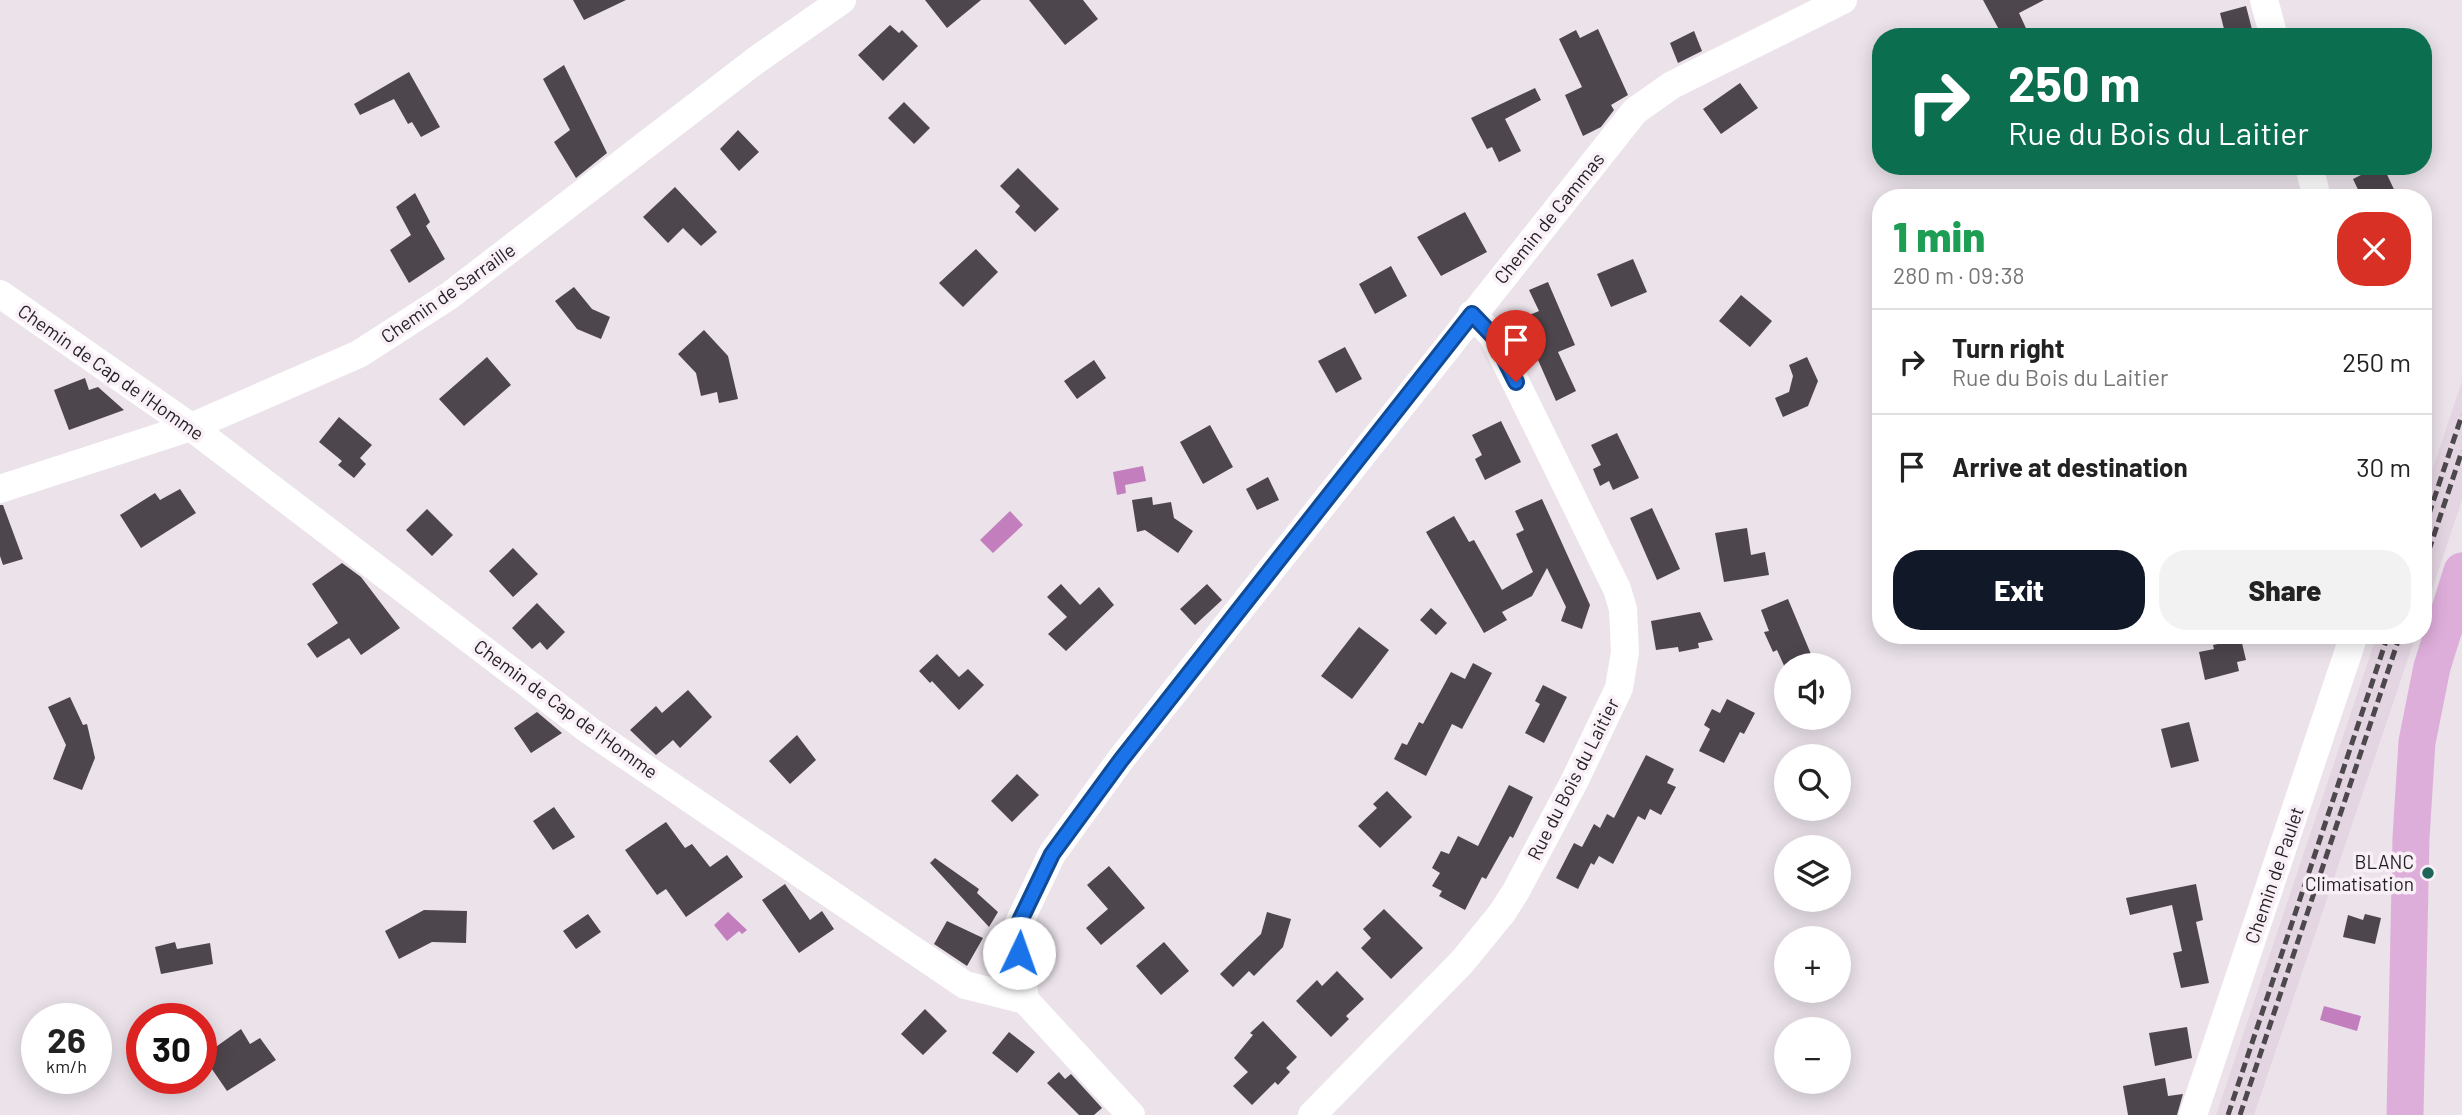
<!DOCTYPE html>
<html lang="en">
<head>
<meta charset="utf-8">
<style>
  body { margin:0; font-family:Barlow,sans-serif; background:#f2f2f2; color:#222; height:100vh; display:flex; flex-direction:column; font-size:26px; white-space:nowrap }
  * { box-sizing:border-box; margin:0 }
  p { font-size:23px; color:#767676 }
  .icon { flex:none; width:38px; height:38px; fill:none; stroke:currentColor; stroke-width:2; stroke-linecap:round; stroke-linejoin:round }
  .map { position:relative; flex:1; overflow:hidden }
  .sheet { position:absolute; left:1872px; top:189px; width:560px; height:455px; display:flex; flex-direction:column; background:#fff; border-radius:28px; box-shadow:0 4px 18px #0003 }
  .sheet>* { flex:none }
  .top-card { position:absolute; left:1872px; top:28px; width:560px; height:147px; border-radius:28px; box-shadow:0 4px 18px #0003; background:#0b6e4f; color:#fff; overflow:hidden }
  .controls { position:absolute; left:1774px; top:653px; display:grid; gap:14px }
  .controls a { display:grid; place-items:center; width:77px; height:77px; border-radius:50%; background:#fff; box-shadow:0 4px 18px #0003; font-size:35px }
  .speed { position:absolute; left:21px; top:1003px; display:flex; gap:14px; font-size:35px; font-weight:700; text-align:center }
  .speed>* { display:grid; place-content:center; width:91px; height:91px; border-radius:50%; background:#fff; box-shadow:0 4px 18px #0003; line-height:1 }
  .speed small { font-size:18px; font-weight:400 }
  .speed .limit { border:10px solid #d22; background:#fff; color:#111 }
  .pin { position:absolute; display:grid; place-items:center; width:60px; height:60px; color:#fff; margin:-72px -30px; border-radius:50% 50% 50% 0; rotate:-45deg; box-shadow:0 0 7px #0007 }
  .pin .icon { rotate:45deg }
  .me { position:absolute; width:77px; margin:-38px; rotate:3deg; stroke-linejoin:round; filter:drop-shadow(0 0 5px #0008) }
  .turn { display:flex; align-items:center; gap:24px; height:147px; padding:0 21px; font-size:32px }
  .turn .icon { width:91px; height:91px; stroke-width:2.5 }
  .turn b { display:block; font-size:49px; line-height:60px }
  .round { display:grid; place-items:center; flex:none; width:74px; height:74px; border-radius:28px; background:#f2f2f2 }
  .summary { display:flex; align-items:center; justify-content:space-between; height:119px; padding:0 21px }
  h1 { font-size:42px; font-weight:800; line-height:52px; color:#1e9e55 }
  .cta { display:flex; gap:14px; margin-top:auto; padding:14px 21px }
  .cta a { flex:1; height:80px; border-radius:28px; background:#111827; color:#fff; font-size:28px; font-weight:800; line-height:80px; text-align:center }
  .cta a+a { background:#f2f2f2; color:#222 }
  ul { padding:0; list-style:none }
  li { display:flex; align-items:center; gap:21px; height:105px; padding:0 21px; border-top:2px solid #e0e0e0 }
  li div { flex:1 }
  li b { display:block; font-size:26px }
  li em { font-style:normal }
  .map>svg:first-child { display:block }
</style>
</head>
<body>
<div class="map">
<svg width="2462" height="1115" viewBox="0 0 2462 1115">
  <rect width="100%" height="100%" fill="#ebe2ea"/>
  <path fill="#e4d5e2" d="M2462,381V500L2424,613V495Z
    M2377,635H2416L2254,1115H2216Z"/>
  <path fill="#c37fbd" d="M1143,466L1146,481L1125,485L1126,493L1117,495L1113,472Z
    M1010,511L1023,525L993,553L980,540Z
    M728,912L747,930L742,934L739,931L727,941L714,925Z
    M2324,1006L2361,1016L2357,1031L2320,1020Z"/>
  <path fill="#4e464d" d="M573,0H626L584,20Z
    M925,0H981L947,28Z
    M1029,0H1083L1098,19L1065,45Z
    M1983,0H2044L2019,13L2030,37H2003Z
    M2246,6L2254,37H2226L2220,13Z
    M890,25L899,33L902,30L918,46L883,81L858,55Z
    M1598,29L1628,95L1611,105L1614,110L1601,127L1583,136L1565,95L1582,87L1559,39L1576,30L1580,38Z
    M1694,31L1702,51L1678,63L1670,43Z
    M564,65L607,153L576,178L554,142L570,130L543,79Z
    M409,72L440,127L421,137L412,122L408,124L394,99L360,115L354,104Z
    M1740,83L1758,108L1721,134L1703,109Z
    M1535,88L1541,100L1505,119L1521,151L1499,162L1492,147L1487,149L1471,118Z
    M904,102L930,128L914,144L888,118Z
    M738,130L759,152L739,171L720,149Z
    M2379,166H2383L2398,198H2362L2353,179Z
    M1018,168L1059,209L1035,232L1015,212L1020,206L1000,186Z
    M675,187L717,232L701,246L683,228L668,243L643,217Z
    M415,193L430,222L426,226L445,259L409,283L390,250L411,235L396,207Z
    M1465,212L1487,252L1441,276L1417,237Z
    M976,249L998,272L963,307L939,283Z
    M1633,259L1647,292L1611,307L1597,274Z
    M1391,266L1407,296L1375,314L1359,284Z
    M1548,282L1575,345L1558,352L1576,391L1556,401L1520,319L1539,311L1529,290Z
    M574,287L592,309L610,317L601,339L577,329L555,301Z
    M1741,295L1772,321L1750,347L1719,321Z
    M704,330L728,356L738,399L719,403L717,392L701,396L696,373L678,354Z
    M1345,347L1362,379L1336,393L1318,361Z
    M487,357L511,385L464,426L439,399Z
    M1807,357L1818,381L1808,406L1783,417L1775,398L1789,392L1793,376L1789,365Z
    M1094,360L1106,378L1077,399L1064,381Z
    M85,378L89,390L98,387L124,410L69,430L54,390Z
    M339,417L372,445L360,458L366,464L354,478L338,465L342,461L319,442Z
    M1501,421L1521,462L1485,480L1475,459L1482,455L1472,435Z
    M1210,425L1233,467L1203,484L1180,442Z
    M1617,433L1639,478L1613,490L1609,481L1600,486L1593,469L1601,465L1591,445Z
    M1268,477L1279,500L1257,510L1246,489Z
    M180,489L196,513L141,548L120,515L155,493L160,500Z
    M1152,497L1153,505L1171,502L1174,518L1193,531L1178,553L1145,530L1137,532L1132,500Z
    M1542,499L1590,605L1582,629L1561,621L1566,607L1547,568L1532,596L1502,612L1507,620L1484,633L1426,532L1454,516L1469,542L1474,540L1502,590L1533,572L1516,534L1524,530L1515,511Z
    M0,505H3L23,559L3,565L0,556Z
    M1652,508L1680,569L1657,580L1630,518Z
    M427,509L453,535L432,556L406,530Z
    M1747,528L1751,555L1765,552L1769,575L1724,582L1715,533Z
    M513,548L538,574L513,597L489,571Z
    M342,563L361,577L400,628L361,655L349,638L317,658L307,644L338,623L312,584Z
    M1061,584L1080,605L1099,587L1114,605L1066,651L1048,634L1067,617L1047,597Z
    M1207,584L1222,600L1195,625L1180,609Z
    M1788,599L1813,659L1798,665H1787L1786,670L1777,650L1773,652L1764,632L1769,631L1761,610Z
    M537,603L565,632L547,650L540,642L532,649L512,628Z
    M1431,608L1447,623L1436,635L1420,620Z
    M1700,612L1713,640L1698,643L1699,648L1679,652L1678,647L1656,650L1651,621Z
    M1359,627L1389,650L1352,699L1321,676Z
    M2241,639L2246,660L2237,662L2239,671L2205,680L2199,652L2214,649L2213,645Z
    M937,654L959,677L968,669L984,685L959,710L932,681L930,683L919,671Z
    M1473,663L1492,673L1462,729L1452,724L1426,776L1394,759L1402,743L1407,745L1419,722L1423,724L1451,672L1465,679Z
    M1543,685L1567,697L1544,743L1525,733L1540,704L1535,701Z
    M688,690L712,717L680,748L673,740L656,755L630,730L656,706L662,713Z
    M70,697L83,725L87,724L95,758L82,790L53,779L66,745L48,707Z
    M1727,699L1755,713L1744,734L1740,732L1724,763L1699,751L1710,729L1704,725L1712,709L1720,713Z
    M537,712L562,733L531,753L514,728Z
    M2189,722L2199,761L2171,768L2161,729Z
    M797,735L816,760L790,784L769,761Z
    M1646,755L1674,769L1667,783L1676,787L1661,815L1650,809L1645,820L1638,816L1613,864L1599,856L1594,865L1591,863L1578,889L1556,878L1574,843L1582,847L1594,824L1600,828L1607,814L1614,818Z
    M1017,774L1039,795L1012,822L991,801Z
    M1509,785L1533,797L1513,838L1510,836L1486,879L1482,877L1465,910L1439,896L1442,891L1432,886L1440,873L1432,868L1441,851L1449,854L1458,836L1478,846Z
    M1387,791L1412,817L1380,848L1358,826L1377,808L1373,804Z
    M554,807L575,837L553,850L533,821Z
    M666,822L685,848L692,844L710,867L727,855L743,877L686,917L666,889L657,895L625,850Z
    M935,858L979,889L977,893L998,912L989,927L930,863Z
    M1109,866L1145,908L1101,945L1086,928L1108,909L1087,885Z
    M785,884L810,920L822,911L834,929L799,953L762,900Z
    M2196,884L2203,920L2196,922L2209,983L2181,988L2173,953L2182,951L2172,905L2130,915L2126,898Z
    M1384,909L1423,948L1391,979L1361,948L1371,938L1363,929Z
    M424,910L467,911L466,943L432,942L399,959L385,931Z
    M1267,912L1291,919L1283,947L1254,976L1249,971L1233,987L1220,974L1261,934Z
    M588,914L601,932L576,949L563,931Z
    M2365,914L2381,918L2375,944L2343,937L2348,915L2363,920Z
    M947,921L983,938L967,966L934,944Z
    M175,942L177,949L210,943L213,964L161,974L155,947Z
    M1164,942L1189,971L1161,995L1136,966Z
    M1337,971L1364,999L1346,1016L1349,1019L1331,1037L1296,1001L1317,980L1322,986Z
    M925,1009L947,1031L923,1055L901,1034Z
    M1263,1021L1297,1057L1286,1068L1290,1072L1278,1085L1275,1082L1252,1105L1233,1086L1248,1072L1234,1058L1253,1035L1250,1033Z
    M2187,1027L2192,1058L2155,1066L2149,1033Z
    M241,1029L250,1044L260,1038L276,1060L227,1091L203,1056Z
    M1009,1032L1035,1052L1017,1073L992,1053Z
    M1059,1072L1065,1079L1071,1074L1102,1108L1094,1115H1079L1047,1083Z
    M2165,1078L2168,1096L2183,1094L2177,1115H2128L2123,1086Z"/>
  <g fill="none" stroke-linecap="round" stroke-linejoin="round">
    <path stroke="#fff" stroke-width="28" d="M2264,0L2274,37
      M2309,166L2317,198
      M0,294L191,427L590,731L965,985L1025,1000L1131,1115
      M0,489L191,427L359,354L449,296L755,61L842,0
      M1025,1000L1016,929L1052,854L1121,759L1635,111L1672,85L1843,0
      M1312,1115L1462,962L1502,913L1516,891L1575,780L1619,688L1625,652L1623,609L1617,589L1493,336L1472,314
      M2193,1115L2354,635"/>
    <path stroke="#deaeda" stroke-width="37" d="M2405,1115L2411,838L2417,742L2432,667L2462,571"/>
    <path stroke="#4c484c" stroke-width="5" stroke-dasharray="10 5" stroke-linecap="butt" d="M2424,529L2462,415
      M2424,565L2462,451
      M2228,1115L2388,635
      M2240,1115L2400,635"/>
  </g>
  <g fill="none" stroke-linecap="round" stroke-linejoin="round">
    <defs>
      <path id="route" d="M1019,953L1016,929L1052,854L1121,760L1472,314L1493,336L1516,382"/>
    </defs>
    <use href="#route" stroke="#114b97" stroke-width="18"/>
    <use href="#route" stroke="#1a73e8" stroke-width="12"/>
  </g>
  <circle fill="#1d6559" stroke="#f9eff7" stroke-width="2.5" cx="2428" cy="873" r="7"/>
  <g text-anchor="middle" stroke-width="7" stroke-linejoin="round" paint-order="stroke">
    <g font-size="19" fill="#221f22" stroke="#f9eff7">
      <text transform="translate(1549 218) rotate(-51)" y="7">Chemin de Cammas</text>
      <text transform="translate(448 293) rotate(-35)" y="7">Chemin de Sarraille</text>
      <text transform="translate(111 372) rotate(35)" y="7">Chemin de Cap de l'Homme</text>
      <text transform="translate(566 709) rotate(36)" y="7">Chemin de Cap de l'Homme</text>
      <text transform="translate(1573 779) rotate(-63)" y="7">Rue du Bois du Laitier</text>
      <text transform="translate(2274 875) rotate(-71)" y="7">Chemin de Paulet</text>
    </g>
    <g font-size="19" fill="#221f22" stroke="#f9eff7" text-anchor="end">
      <text x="2414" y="869">BLANC<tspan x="2414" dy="22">Climatisation</tspan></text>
    </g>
  </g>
</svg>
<div class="controls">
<a><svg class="icon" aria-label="sound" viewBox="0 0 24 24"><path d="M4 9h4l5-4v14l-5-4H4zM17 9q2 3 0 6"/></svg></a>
<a><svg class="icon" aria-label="search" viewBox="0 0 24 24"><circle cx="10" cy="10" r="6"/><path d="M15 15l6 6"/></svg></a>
<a><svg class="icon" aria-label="layers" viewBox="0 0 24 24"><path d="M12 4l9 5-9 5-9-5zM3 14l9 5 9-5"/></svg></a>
<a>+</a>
<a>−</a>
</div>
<div class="speed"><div>26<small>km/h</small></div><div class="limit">30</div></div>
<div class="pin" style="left:1516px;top:382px;background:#d93025"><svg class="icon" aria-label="arrive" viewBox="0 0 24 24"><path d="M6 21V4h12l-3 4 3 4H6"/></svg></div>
<svg class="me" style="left:1019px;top:953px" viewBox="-20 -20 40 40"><circle r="19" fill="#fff"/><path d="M0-13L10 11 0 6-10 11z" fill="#1a73e8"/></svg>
<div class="top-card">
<div class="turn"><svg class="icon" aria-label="right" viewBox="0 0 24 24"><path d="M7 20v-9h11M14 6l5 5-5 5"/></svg><div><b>250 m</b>Rue du Bois du Laitier</div></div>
</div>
<section class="sheet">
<div class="summary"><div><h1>1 min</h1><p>280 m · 09:38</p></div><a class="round" style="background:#d93025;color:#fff"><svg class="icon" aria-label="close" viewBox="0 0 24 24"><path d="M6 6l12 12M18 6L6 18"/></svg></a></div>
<ul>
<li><svg class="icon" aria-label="right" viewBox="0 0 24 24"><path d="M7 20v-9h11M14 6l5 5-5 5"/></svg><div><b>Turn right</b><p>Rue du Bois du Laitier</p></div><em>250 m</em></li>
<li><svg class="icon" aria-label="arrive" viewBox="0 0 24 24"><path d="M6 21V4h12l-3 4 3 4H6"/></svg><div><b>Arrive at destination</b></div><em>30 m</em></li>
</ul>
<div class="cta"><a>Exit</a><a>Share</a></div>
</section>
</div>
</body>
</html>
